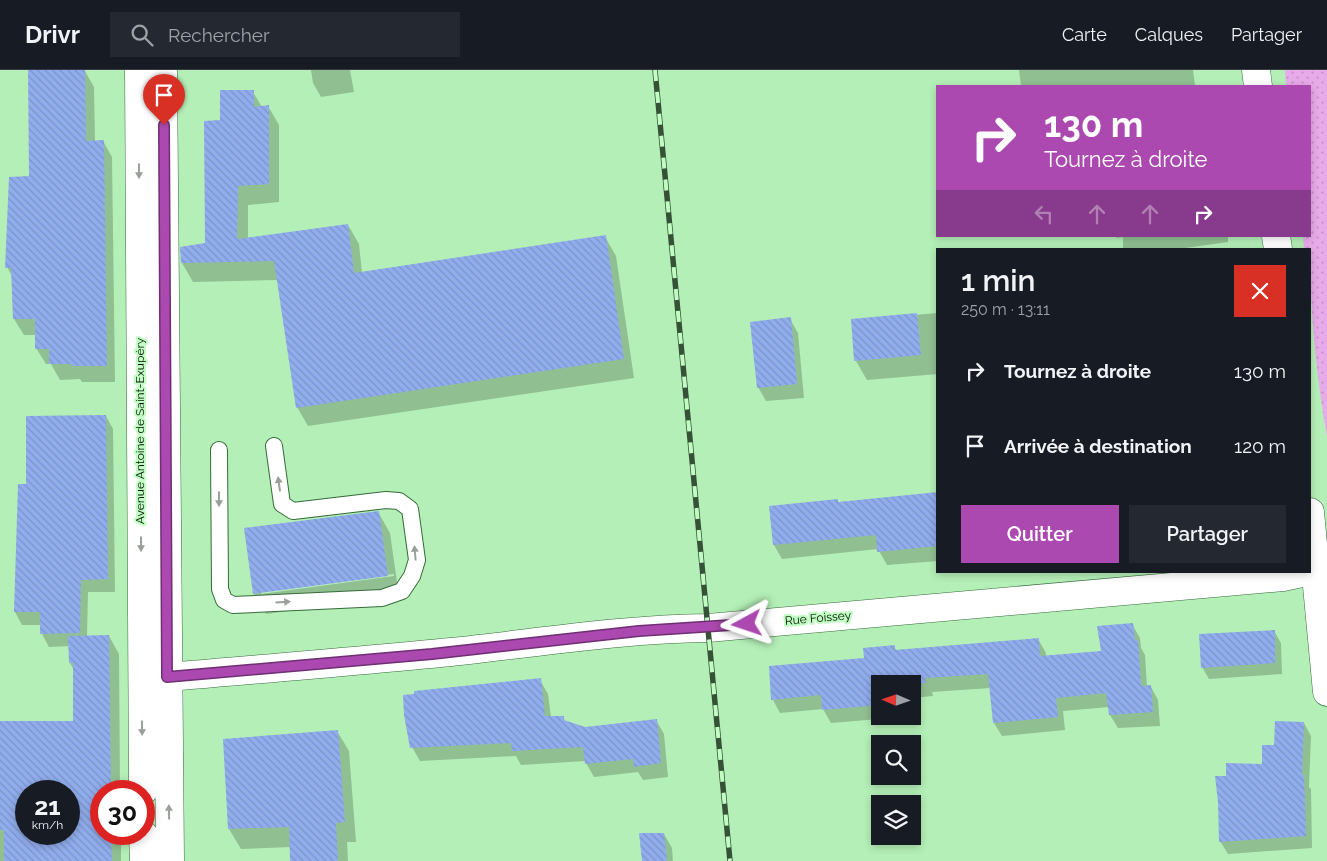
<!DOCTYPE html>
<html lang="fr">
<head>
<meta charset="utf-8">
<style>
  body { margin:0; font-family:Raleway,sans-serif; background:#242831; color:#f1f3f6; height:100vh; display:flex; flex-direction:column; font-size:19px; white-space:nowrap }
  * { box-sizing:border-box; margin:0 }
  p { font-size:16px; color:#9ea1a6 }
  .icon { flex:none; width:28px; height:28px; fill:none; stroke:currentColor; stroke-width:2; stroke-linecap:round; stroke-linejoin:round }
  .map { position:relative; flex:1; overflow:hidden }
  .drawer { position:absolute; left:936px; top:178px; width:375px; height:325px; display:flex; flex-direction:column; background:#171b24; border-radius:0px; box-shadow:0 2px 8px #0003 }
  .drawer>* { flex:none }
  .hud { position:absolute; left:936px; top:15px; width:375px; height:152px; border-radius:0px; box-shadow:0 2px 8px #0003; background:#ab49b0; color:#fff; overflow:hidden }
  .needle { width:32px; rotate:272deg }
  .fabs { position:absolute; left:871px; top:605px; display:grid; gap:10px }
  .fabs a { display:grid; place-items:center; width:50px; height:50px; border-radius:0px; background:#171b24; box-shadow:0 2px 8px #0003; font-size:25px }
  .speed { position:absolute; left:15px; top:710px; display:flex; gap:10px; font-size:25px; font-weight:700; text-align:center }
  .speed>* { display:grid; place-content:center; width:65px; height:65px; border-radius:50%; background:#171b24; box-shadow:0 2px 8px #0003; line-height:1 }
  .speed small { font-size:12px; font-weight:400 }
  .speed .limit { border:8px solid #d22; background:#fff; color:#111 }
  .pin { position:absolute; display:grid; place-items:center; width:42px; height:42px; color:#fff; margin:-51px -21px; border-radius:50% 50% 50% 0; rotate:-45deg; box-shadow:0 0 5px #0007 }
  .pin .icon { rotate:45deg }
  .me { position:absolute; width:55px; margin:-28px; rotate:265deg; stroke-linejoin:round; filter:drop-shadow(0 0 4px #0008) }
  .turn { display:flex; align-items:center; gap:18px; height:105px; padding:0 25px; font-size:22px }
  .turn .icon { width:65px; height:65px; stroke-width:2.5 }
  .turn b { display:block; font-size:35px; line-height:42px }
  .lanes { display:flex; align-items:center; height:48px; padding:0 25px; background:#0003; justify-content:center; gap:25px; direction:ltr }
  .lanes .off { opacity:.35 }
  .round { display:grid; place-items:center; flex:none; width:52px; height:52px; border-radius:0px; background:#242831 }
  .head { display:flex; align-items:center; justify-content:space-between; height:85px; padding:0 25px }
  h1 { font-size:30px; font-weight:600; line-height:38px }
  .primary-button { display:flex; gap:10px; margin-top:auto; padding:10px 25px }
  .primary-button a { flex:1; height:58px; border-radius:0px; background:#ab49b0; color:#fff; font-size:20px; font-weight:600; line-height:58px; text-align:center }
  .primary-button a+a { background:#242831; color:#f1f3f6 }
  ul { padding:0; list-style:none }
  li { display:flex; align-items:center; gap:15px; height:75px; padding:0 25px }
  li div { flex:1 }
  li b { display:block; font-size:19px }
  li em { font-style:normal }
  header { display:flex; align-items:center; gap:30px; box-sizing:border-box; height:70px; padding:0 25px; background:#171b24; border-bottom:1px solid #363941 }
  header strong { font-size:24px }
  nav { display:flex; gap:28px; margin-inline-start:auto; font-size:18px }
  .search { width:350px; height:45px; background:#242831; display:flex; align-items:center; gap:12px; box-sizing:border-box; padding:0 18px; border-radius:0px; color:#9ea1a6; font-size:19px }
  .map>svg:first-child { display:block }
</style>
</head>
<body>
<header>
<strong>Drivr</strong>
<div class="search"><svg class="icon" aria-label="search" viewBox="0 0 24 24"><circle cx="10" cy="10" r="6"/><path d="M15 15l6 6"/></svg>Rechercher</div>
<nav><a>Carte</a><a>Calques</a><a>Partager</a></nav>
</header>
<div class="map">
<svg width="1327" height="791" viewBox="0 0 1327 791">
  <defs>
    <pattern id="grass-dots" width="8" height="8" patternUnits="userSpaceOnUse" patternTransform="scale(1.25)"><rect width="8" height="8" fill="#e8abe9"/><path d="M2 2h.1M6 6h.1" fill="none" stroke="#c592c6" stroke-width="1.8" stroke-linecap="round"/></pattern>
    <pattern id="building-back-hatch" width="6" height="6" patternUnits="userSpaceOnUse" patternTransform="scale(1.25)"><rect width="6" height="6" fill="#91aded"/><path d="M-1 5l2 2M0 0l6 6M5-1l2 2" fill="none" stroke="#7b94c9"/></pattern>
  </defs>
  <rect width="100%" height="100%" fill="#b4efb7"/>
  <path fill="url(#grass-dots)" d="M1285,0H1327V367C1316,305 1310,242 1310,179H1304L1303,166H1310V16H1286Z"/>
  <path fill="#0003" fill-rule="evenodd" d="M29,0H82L85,1L94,17L95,72L103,71L112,87L115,312H82L80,309L60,310L51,294H46L36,278V265H24L14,249L13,208L7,197L31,107Z
    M311,0H350L354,22L321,27L313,13Z
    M1019,0H1193L1195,16H1021Z
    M253,22L262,37L268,36L279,55V132L248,135V169L348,155L359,174L362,203L605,167L616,186L634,308L308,356L297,337L278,210L193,212L182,193L206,174L221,51Z
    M1116,166H1228V172L1178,179H1123V167L1117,168Z
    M938,243V304L867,310L856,291L852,250Z
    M790,249L798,263L804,328L766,331L758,317Z
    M106,346L113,359L115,522H88L87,567L109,566L119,584L120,721H101V764H121V791H0V653L74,652V600L70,593V576L49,577L42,564L41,555H22L15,542L28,416ZM26,721H69V764H26Z
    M937,426L938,491L887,495L878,479L782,489L774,475L837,430L839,434Z
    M378,442L390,463L399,526L266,544L254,524ZM394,504V506L261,524V522Z
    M1132,554L1140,568L1141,578L1145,585L1147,617H1151L1158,630L1160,656L1118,658L1110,645L1109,637L1063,641L1065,660L1002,666L994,653L990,618L932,622L933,626L912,628V614H880V646H891V648L831,653L823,639L780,643L773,630L894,577L897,581L1038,569L1046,583V587L1102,582Z
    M1274,561L1281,573L1282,604L1209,609L1202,597Z
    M540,610L548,624L551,647H563L566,652L585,659L656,650L664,664L668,707L643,710L638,702L594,707L585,691L521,695L516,686L420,691L412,677Z
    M1304,653L1311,666L1309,717L1311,719L1312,778L1228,784L1220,771L1228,707L1263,695L1275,677Z
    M337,661L349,681L356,772H347L348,791H291V777L241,779L229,759Z
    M664,764L672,778L673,791H643Z"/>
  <path fill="url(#building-back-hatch)" fill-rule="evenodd" d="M28,0H85L86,71L104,70L107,296H71L72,294H49V279H35V249H13L11,198H5L9,107L29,106Z
    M220,20H254V37L269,35V114L238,116L237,169L348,154L354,203L606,165L624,289L296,338L274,191L181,193L180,177L205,173L204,51L220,50Z
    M917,243L921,285L854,291L851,249Z
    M791,247L797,314L757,318L750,252Z
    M106,345L108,509L81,510L80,563L40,564V542H14L18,414H26V346Z
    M938,422V476L877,482L876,465L773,475L769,436L838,429V432Z
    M379,441L388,506L253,524L244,458Z
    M1133,553L1135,570H1138L1141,616L1151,615L1153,642L1109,645L1106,623L1056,628L1058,647L993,653L988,604L925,608L926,613L912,614H880V635L822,640L821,625L771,630L769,596L864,588L863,578L895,575V580L1039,568L1040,586L1101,581L1097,556Z
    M1275,560V593L1201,598L1199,564Z
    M109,565L111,721H101V764H111L112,791H4V760H0V651H73V593H69L68,566ZM26,721H69V764H26Z
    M541,608L545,646H564V650L585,657L657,649L661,693L634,697L633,689L585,694L583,677L512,681L511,673L410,678L404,645L403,625L414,624V621Z
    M1275,651L1304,652L1302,705H1304L1306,766L1219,772L1218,732L1215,706H1226V693L1262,694V675H1274Z
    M338,660L345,752L336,753L338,791H290L289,757L228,759L223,669Z
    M639,763H664L667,791H642Z"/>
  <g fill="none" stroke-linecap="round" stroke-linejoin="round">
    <defs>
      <path id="service" d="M219,380L220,519L224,530L233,535L382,528L402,521L412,506L417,490L410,439L399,431L386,430L293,441L282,434L274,376"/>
      <path id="minor" d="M1256,0L1258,16
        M1276,166L1278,179
        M1310,442L1327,622
        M146,609C247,600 350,592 451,582C537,573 622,559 708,558L1283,507L1316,500"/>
      <path id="tertiary" d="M1316,500L1327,498"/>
      <path id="secondary" d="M139,0L143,721
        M163,0L170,791
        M143,764L144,791"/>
    </defs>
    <use href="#service" stroke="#356c3a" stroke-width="18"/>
    <use href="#minor" stroke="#356c3a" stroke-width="29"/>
    <use href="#tertiary" stroke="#356c3a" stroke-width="29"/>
    <use href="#secondary" stroke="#356c3a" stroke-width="29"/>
    <use href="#service" stroke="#fff" stroke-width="16"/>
    <use href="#minor" stroke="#fff" stroke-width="28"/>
    <use href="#tertiary" stroke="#fff" stroke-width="28"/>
    <use href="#secondary" stroke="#fff" stroke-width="28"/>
    <defs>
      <path id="rail" d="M655,0L730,791"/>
    </defs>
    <use href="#rail" stroke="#355236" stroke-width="5.5"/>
    <use href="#rail" stroke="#c1fdc3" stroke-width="4" stroke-dasharray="11" stroke-linecap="butt"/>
  </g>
  <defs><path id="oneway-solid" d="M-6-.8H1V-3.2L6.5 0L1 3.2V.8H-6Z" transform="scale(1.25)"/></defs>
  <g fill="#99a099">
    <use href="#oneway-solid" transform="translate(139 101) rotate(90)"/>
    <use href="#oneway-solid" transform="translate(279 414) rotate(-98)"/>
    <use href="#oneway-solid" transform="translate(219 429) rotate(90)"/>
    <use href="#oneway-solid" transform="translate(141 474) rotate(90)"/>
    <use href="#oneway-solid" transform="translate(415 483) rotate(-95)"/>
    <use href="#oneway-solid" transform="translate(283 532) rotate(-3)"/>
    <use href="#oneway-solid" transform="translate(142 658) rotate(89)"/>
    <use href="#oneway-solid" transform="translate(169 742) rotate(-91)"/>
  </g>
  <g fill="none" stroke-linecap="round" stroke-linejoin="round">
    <defs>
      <path id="route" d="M164,55L167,607L432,584L639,561L747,554"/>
    </defs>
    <use href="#route" stroke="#6f2f72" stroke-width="12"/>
    <use href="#route" stroke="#ab49b0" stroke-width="9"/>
  </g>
  <g text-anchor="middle" stroke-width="4.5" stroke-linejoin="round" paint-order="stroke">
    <g font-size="12" fill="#001101" stroke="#c1fdc3">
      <text transform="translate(140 361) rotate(-90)" y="4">Avenue Antoine de Saint-Exupéry</text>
      <text transform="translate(818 548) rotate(-5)" y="4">Rue Foissey</text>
    </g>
  </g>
</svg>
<div class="fabs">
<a><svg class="needle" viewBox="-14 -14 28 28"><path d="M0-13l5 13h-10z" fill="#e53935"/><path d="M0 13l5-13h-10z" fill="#9ea1a6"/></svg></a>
<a><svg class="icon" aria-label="search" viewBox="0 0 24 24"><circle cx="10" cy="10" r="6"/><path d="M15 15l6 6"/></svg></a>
<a><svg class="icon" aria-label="layers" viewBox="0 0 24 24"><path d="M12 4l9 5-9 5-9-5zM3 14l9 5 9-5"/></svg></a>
</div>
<div class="speed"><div>21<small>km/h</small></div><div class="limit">30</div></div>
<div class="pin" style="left:164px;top:55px;background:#d93025"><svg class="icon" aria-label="arrive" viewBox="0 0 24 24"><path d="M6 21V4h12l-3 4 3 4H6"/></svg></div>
<svg class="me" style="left:747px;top:554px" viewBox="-20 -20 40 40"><path d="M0-17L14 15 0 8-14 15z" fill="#ab49b0" stroke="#fff" stroke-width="4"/></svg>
<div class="hud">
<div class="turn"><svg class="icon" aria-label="right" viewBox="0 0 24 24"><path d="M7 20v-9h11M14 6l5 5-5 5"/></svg><div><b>130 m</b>Tournez à droite</div></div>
<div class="lanes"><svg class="icon off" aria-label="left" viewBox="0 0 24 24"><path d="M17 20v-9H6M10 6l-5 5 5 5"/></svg><svg class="icon off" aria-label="ahead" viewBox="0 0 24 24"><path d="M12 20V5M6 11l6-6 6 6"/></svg><svg class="icon off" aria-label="ahead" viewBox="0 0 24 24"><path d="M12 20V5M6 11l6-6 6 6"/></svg><svg class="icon" aria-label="right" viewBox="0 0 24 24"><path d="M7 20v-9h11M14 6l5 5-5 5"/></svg></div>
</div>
<section class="drawer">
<div class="head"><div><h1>1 min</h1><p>250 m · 13:11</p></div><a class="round" style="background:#d93025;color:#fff"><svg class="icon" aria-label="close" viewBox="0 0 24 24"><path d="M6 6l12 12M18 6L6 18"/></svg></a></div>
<ul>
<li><svg class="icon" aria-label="right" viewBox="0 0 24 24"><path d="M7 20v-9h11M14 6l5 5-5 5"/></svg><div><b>Tournez à droite</b></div><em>130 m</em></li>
<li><svg class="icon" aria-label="arrive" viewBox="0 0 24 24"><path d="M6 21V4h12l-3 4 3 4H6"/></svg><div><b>Arrivée à destination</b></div><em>120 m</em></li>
</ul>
<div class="primary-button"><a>Quitter</a><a>Partager</a></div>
</section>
</div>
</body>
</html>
